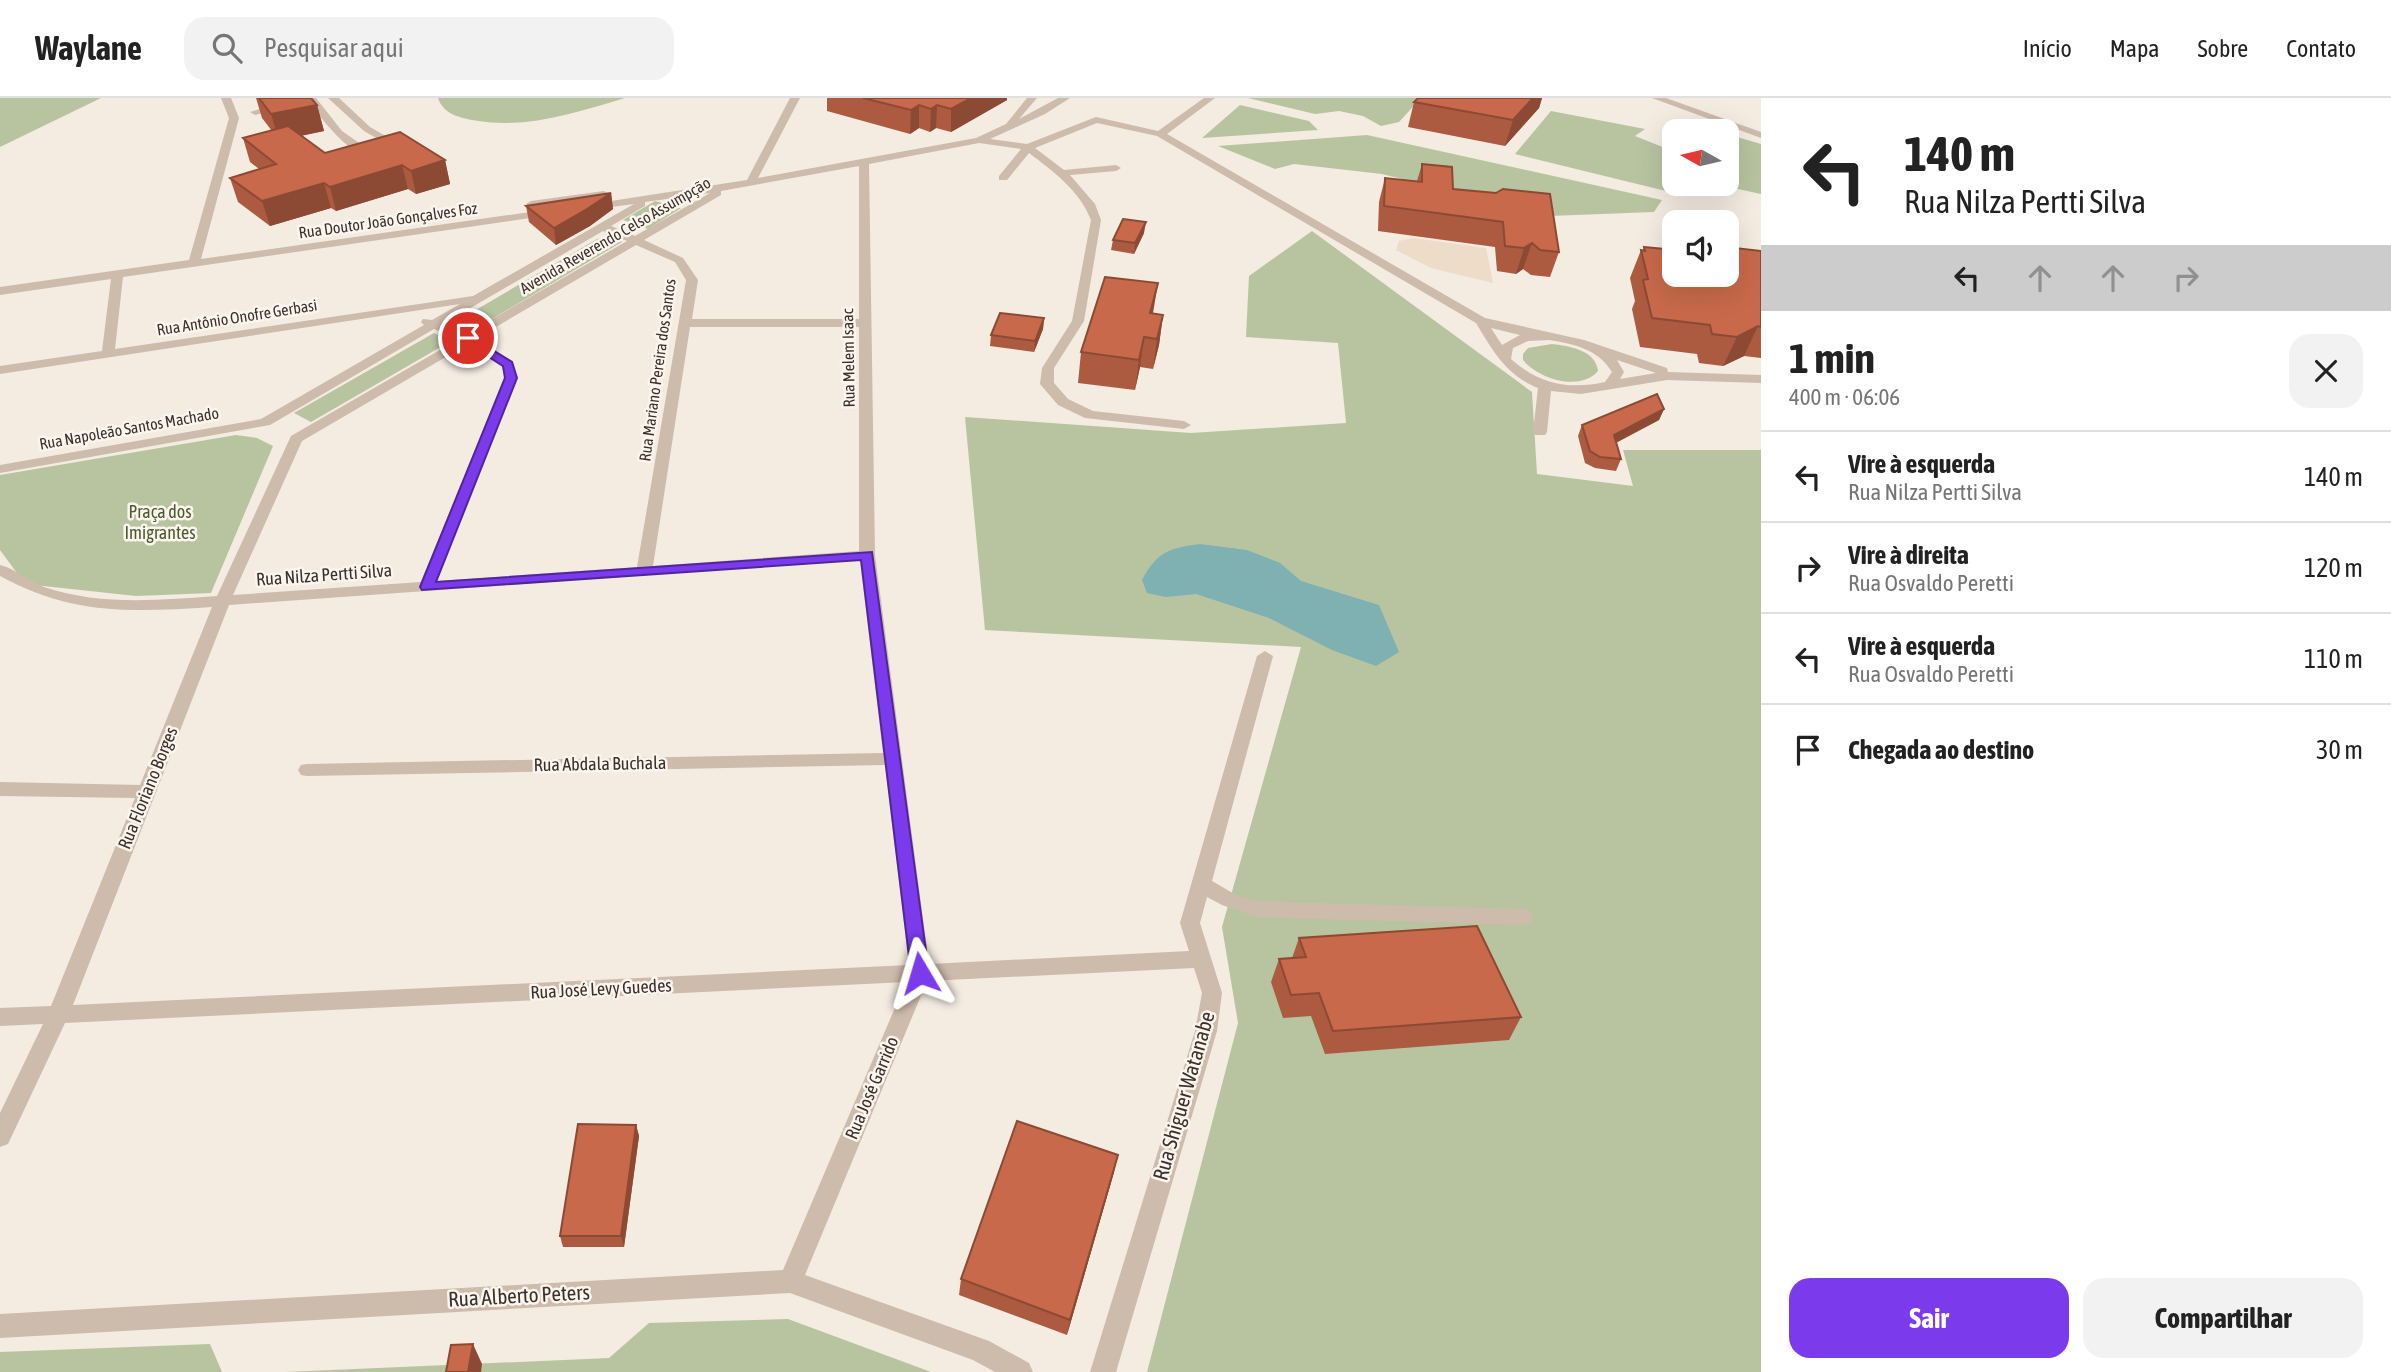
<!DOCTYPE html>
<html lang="pt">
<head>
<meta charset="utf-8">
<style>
  body { margin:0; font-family:"Asap Condensed",sans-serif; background:#f2f2f2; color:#222; height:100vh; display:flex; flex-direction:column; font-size:26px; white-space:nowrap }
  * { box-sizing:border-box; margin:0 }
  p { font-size:23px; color:#767676 }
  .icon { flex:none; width:38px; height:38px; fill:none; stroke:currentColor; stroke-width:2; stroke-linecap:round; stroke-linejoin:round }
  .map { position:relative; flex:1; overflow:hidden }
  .drawer { display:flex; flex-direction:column; background:#fff; width:630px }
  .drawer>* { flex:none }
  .guide { background:#fff; color:#222; overflow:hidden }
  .needle { width:46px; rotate:278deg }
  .controls { position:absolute; left:1662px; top:21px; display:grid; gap:14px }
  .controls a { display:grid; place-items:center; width:77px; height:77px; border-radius:14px; background:#fff; box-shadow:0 7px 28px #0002; font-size:35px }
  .pin { position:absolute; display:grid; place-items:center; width:60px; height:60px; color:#fff; margin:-30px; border:4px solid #fff; border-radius:50%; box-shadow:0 2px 7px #0007 }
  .me { position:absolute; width:77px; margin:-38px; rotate:353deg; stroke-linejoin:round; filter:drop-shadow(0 0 5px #0008) }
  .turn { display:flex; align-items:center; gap:24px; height:147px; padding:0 28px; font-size:32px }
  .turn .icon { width:91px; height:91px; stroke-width:2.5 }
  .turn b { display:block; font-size:49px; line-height:60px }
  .lanes { display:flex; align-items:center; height:66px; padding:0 28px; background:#0003; justify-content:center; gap:35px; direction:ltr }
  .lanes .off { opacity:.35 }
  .round { display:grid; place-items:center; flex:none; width:74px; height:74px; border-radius:21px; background:#f2f2f2 }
  .overview { display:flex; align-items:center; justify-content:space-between; height:119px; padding:0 28px }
  h1 { font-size:42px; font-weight:700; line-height:52px }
  .cta { display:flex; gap:14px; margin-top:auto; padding:14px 28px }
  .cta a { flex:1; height:80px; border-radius:21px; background:#7c3aed; color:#fff; font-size:28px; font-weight:700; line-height:80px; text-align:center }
  .cta a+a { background:#f2f2f2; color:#222 }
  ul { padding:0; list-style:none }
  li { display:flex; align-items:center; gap:21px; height:91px; padding:0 28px; border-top:2px solid #e0e0e0 }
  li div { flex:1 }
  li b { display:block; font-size:26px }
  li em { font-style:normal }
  header { display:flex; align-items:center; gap:42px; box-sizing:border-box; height:98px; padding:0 35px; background:#fff; border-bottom:2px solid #e0e0e0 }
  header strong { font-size:33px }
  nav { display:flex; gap:38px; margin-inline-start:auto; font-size:24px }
  .search { width:490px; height:63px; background:#f2f2f2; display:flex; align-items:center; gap:18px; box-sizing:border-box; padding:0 24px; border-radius:21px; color:#767676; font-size:26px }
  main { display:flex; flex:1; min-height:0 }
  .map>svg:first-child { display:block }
</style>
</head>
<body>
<header>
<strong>Waylane</strong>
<div class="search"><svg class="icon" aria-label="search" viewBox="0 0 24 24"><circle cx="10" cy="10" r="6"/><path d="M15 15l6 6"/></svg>Pesquisar aqui</div>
<nav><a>Início</a><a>Mapa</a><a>Sobre</a><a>Contato</a></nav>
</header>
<main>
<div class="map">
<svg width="1761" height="1274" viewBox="0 0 1761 1274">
  <rect width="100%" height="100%" fill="#f4ebe1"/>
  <path fill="#b8c4a0" d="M0,0H101L0,49Z
    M438,0H625C574,15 526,32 472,22C457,19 443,15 438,0Z
    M1248,0H1421L1399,24L1381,28L1363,18L1339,13L1315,16Z
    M1240,7L1309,23L1318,32L1202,40Z
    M1551,13L1645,31L1635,38L1675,54V86H1681L1674,95L1515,56Z
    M1367,37L1662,102L1654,114L1549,118L1382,76L1294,66L1275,71L1218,48Z
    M1737,39L1761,46V96L1715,86H1727V42Z
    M655,103L681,110L648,131L623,122Z
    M1312,133L1532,294L1537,376L1633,388L1623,352H1761V1274H1147L1238,925L1222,829L1301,549L985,532L965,319L1191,335L1346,325L1338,245L1246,239L1249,178Z
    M611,138L621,141L622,144L492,221L474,218V213L597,141Z
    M434,235L451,243L311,324L294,315Z
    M1552,246C1569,248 1596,252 1598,273C1580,294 1539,281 1523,262V256L1528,250Z
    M236,337L257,340L273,348L211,495L136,498L25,486L0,452V377Z
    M788,1221L931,1274H286L609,1260L649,1225Z
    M210,1246L222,1274H0V1254Z"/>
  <path fill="#ecdcc8" d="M1413,140L1486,150L1493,185L1431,170L1396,152L1399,143Z"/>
  <path fill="#7fb0b2" d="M1200,446L1247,452L1280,465L1301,483L1379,507L1399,554L1376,568L1332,552L1269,520L1196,496L1166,499L1147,495L1142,482C1157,454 1169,450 1200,446Z"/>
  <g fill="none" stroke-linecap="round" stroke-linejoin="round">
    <path fill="#cdbbac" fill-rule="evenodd" d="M221,0H231L239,20L201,161L551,111L556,114L551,117L123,179L115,251L473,198L634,106L589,112L584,109L585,107L747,82L790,0H800L758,80L976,40L1006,26L1027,0H1037L1019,21L1058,0H1070L1045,16L990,41L1027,46L1096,19L1158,33L1204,0H1215L1167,36L1485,220L1584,242L1667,270L1668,274L1761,277V285L1667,282L1581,296L1551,293L1547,334L1545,337H1535L1533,334L1538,290C1506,277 1493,253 1476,225L1157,38L1097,25L1035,50L1064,72L1116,67L1121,70L1116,73L1070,77L1095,106L1101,122L1084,223L1054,270V285L1068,301L1093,313L1184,323L1191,327L1184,331L1085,320L1058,307L1040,286L1042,270L1072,223L1091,122C1080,93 1053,73 1029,55L1007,82H999V78L1021,51L979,45L869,66L875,457L929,866L1189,853L1180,825L1257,558L1265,553L1273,558L1212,783L1236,797L1256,803L1523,811L1530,813L1533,819L1530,825L1523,827L1256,819L1222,807L1207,799L1200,825L1222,895L1217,933L1116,1274H1090L1195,933L1202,895L1194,870L927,883L805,1177L989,1243L1029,1265L1033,1274H995L973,1262L790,1195L0,1240V1216L783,1172L906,884L65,925L8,1046L0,1049V1015L43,926L0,928V910L51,908L135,700L0,698V684L140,687L212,509C133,514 73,518 0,478V467C16,471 29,483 44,489C100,508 159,502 217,498L291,338L459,241L434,231L270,327L0,375V367L261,321L424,227L421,224L423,221L432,222L460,206L0,276V268L102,253L111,181L0,197V189L189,162L229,20ZM859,68V221H692L698,182L683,160L644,142L721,97V93ZM710,95L635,138L611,128L645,108V104ZM603,133L627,143L468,235L443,226ZM636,147L675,164L686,182L637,469L437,483L517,280L513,264L477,240ZM690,229H859V453L653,468ZM1491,230L1520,237L1502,247ZM1549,242C1574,246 1598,251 1612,274L1605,284C1569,292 1539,286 1511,261L1513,250L1528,243ZM468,246L502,269L505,280L421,484L233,497L302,343ZM1617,262L1656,275L1620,281L1624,274ZM860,462L883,655L307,666L301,667L298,672L301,677L307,678L885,667L909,867L73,907L229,507Z
      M306,0H316L342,33L378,58V62C354,64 319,18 306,0Z
      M328,0H339L370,29L408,51L399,53L364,33Z
      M1652,0H1666L1761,34V40Z
      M283,4L288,7L286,9L255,17L250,14Z
      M604,93L609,96L608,98L531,109L526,106L531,103Z"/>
  </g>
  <path fill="#ac5a40" d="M256,0H311L317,7L324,33L301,38L325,55L445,62L450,86L416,96L408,91L336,113L331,110L270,128L238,104L230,80L259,71L250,64L243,40L272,33L262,20Z
    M827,0H1007V2L951,34L936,30L930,34L919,30L910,36L827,13Z
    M1418,0H1542L1539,10L1505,48L1408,29L1414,4Z
    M1422,66L1453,91L1559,154L1550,179L1531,177L1523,171L1516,176L1497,173L1495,149L1378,133L1379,104L1385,80L1417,83Z
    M611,95L613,111L590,128L556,147L529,124L526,108Z
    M1675,134V177L1761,153V260L1744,258L1723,268L1699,265L1697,256L1640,249L1632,211L1635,203L1630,180L1641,152H1643L1644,149L1671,152L1670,147Z
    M1144,135L1134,156L1111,152L1113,142Z
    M1153,216L1163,217L1159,247L1153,271L1140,269L1135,292L1078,285L1081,254Z
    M1044,220L1043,231L1034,254L990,248L991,237Z
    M1664,311L1659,322L1616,345L1621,361L1616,373L1595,370L1585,365L1578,338L1582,327Z
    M1299,840L1521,919L1509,942L1325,956L1311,918L1283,920L1271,884L1279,861L1292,860Z
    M636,1027L639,1038L624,1149H563L560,1138Z
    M1114,1074L1067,1237L959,1197L961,1181Z"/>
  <path fill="#8c4a34" d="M971,0H1007V2L951,34V11Z
    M1533,0H1542L1539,10L1505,48L1513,22Z
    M317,7L324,33L279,42L271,16Z
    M919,7V30L910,36L911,12Z
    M937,7L936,30L930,34L931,11Z
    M445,62L450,86L416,96L411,73Z
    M402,67L408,91L336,113L330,89Z
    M324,85L331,110L270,128L262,103Z
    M611,95L613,111L590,128L556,147L554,130Z
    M1146,124L1144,135L1134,156L1135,145Z
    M1532,145L1523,171L1516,176L1524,150Z
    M1158,185L1153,215L1147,240L1150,215Z
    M1163,217L1159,247L1153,271L1157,241Z
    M1044,220L1043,231L1034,254L1035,243Z
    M1758,228L1744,258L1723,268L1737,239Z
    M1144,239L1140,269L1135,292L1139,262Z
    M1664,311L1659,322L1609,348L1614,337Z
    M636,1027L639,1038L624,1149L621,1138Z
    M1118,1057L1114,1074L1067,1237L1070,1222Z
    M473,1246L482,1266L481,1274H468Z"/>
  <path fill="#c8694b" stroke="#8c4a34" stroke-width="2" d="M259,0H311L317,7L271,16Z
    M863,0H971L951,11L937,7L931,11L919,7L911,12Z
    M1418,0H1533L1513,22L1414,4Z
    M288,28L325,55L400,34L445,62L411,73L402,67L330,89L324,85L262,103L230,80L276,66L243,40Z
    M1422,66L1452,69L1453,91L1496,95L1503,91L1550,96L1559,154L1540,152L1532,145L1524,150L1505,148L1503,124L1384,108L1385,80L1422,84Z
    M611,95L587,111L554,130L526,108Z
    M1681,119L1709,122L1710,124H1683Z
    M1123,121L1146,124L1135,145L1113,142Z
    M1644,149L1675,152V177H1727V149L1761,153V229L1758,228L1737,239L1712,236L1710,227L1652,220L1643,182L1648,181L1641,152L1645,153Z
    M1105,179L1158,185L1150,215L1163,217L1157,241L1144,239L1139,262L1081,254Z
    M1000,215L1044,220L1035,243L991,237Z
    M1657,296L1664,311L1614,337L1621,361L1600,359L1590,353L1582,327Z
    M1477,828L1521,919L1333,933L1319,895L1291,897L1279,861L1306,859L1299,840Z
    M1017,1023L1118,1057L1070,1222L961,1181Z
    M578,1026L636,1027L621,1138H560Z
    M473,1246L468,1274H446L451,1247Z"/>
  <path fill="#7c3aed" stroke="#51269a" stroke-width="2" d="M468,237L512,264L517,280L436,484L872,454L929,875L927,880L920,882L913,880L911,875L861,462L422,492L420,489L505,280L503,268L464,243V238Z"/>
  <g text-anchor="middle" stroke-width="5" stroke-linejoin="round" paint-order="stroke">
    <g font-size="16" fill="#3b302b" stroke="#fbf5ee">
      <text transform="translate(388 122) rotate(-8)" y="6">Rua Doutor João Gonçalves Foz</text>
      <text transform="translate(615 137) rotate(-30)" y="6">Avenida Reverendo Celso Assumpção</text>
      <text transform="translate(237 219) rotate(-9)" y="6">Rua Antônio Onofre Gerbasi</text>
      <text transform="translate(848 260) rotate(-91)" y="6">Rua Melem Isaac</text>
      <text transform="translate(657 272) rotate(-82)" y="6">Rua Mariano Pereira dos Santos</text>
      <text transform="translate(129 330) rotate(-10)" y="6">Rua Napoleão Santos Machado</text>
    </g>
    <g font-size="18" fill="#4a5a2e" stroke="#fbf5ee">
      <text x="160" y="420">Praça dos<tspan x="160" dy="21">Imigrantes</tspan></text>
    </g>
    <g font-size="18" fill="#3b302b" stroke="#fbf5ee">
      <text transform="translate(324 477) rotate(-4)" y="6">Rua Nilza Pertti Silva</text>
      <text transform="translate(600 666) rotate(-1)" y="6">Rua Abdala Buchala</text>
      <text transform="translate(148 690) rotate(-68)" y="6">Rua Floriano Borges</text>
      <text transform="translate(601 891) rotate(-3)" y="6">Rua José Levy Guedes</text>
      <text transform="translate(872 990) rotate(-67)" y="6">Rua José Garrido</text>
    </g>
    <g font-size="21" fill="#3b302b" stroke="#fbf5ee">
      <text transform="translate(1184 998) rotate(-74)" y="7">Rua Shiguer Watanabe</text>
      <text transform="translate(519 1198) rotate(-3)" y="7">Rua Alberto Peters</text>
    </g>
  </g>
</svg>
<div class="controls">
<a><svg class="needle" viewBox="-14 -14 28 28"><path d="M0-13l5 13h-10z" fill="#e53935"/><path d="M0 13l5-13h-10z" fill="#767676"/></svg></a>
<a><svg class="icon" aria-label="sound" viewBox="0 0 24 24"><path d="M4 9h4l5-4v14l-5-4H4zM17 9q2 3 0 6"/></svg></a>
</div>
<div class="pin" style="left:468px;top:240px;background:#d93025"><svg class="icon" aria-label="arrive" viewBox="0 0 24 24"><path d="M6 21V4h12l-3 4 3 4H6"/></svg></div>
<svg class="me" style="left:920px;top:875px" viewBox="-20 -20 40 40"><path d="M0-17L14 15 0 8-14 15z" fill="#7c3aed" stroke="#fff" stroke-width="4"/></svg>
</div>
<section class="drawer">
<div class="guide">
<div class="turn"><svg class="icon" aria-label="left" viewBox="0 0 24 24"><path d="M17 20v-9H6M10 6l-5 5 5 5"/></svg><div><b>140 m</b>Rua Nilza Pertti Silva</div></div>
<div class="lanes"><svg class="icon" aria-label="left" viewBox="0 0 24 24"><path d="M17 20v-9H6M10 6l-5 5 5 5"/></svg><svg class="icon off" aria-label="ahead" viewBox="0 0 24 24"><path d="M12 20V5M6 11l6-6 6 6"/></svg><svg class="icon off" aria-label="ahead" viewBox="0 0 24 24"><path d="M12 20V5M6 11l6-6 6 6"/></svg><svg class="icon off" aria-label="right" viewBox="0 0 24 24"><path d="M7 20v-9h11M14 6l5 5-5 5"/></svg></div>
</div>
<div class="overview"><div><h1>1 min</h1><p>400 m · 06:06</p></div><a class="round"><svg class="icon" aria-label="close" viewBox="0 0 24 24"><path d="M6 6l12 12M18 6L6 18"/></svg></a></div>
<ul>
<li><svg class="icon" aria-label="left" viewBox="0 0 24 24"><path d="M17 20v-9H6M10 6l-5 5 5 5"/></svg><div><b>Vire à esquerda</b><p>Rua Nilza Pertti Silva</p></div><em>140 m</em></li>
<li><svg class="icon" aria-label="right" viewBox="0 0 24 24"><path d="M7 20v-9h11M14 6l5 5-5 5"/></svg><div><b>Vire à direita</b><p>Rua Osvaldo Peretti</p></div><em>120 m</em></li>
<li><svg class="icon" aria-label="left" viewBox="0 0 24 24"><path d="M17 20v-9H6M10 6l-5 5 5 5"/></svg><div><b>Vire à esquerda</b><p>Rua Osvaldo Peretti</p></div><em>110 m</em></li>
<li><svg class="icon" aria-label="arrive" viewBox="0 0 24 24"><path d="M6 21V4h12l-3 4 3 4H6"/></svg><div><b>Chegada ao destino</b></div><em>30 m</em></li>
</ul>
<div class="cta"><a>Sair</a><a>Compartilhar</a></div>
</section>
</main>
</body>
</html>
